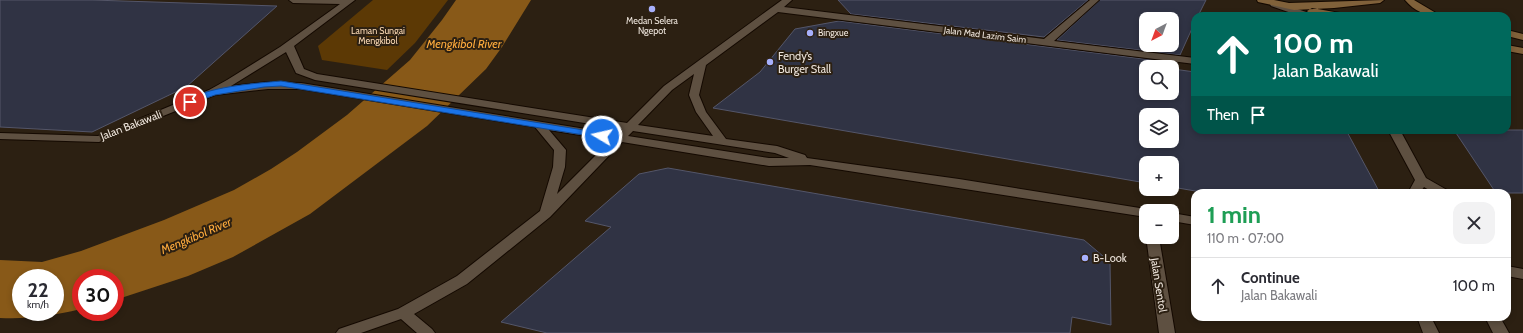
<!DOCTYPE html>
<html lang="en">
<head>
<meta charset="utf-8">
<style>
  body { margin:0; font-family:Cabin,sans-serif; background:#f2f2f3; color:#2b2b33; height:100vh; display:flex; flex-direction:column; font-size:15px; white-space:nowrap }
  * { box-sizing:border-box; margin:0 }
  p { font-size:13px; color:#7c7c81 }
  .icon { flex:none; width:22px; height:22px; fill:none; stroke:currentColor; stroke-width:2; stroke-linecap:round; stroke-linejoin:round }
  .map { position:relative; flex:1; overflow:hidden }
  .side { position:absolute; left:1191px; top:189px; width:320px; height:132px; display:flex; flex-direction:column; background:#fff; border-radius:12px; box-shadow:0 2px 6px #0003 }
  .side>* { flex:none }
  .guide { position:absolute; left:1191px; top:12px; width:320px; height:122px; border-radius:12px; box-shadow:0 2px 6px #0003; background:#00695c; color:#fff; overflow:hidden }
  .needle { width:26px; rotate:221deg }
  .fabs { position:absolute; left:1139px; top:12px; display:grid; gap:8px }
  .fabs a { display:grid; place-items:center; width:40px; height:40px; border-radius:8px; background:#fff; box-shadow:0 2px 6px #0003; font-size:20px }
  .speed { position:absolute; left:12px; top:269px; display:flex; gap:8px; font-size:20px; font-weight:700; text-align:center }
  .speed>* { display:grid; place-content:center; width:52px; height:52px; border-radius:50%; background:#fff; box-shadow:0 2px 6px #0003; line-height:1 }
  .speed small { font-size:10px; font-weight:400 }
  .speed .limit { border:6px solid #d22; background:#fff; color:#111 }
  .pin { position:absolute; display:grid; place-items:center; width:34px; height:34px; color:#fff; margin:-17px; border:2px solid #fff; border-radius:50%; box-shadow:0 1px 4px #0007 }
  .me { position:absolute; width:44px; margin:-22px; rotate:279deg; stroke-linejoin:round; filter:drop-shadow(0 0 3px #0008) }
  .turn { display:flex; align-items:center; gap:14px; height:84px; padding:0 16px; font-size:18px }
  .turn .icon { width:52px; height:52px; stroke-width:2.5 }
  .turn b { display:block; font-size:28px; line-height:34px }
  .then { display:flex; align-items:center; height:38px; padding:0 16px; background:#0003; gap:8px; font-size:15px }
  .round { display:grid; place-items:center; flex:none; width:42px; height:42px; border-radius:12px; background:#f2f2f3 }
  .overview { display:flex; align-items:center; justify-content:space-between; height:68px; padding:0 16px }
  h1 { font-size:24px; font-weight:800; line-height:30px; color:#1e9e55 }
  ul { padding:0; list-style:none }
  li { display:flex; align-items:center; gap:12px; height:56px; padding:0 16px; border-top:1px solid #e1e1e2 }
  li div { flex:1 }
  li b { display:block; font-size:15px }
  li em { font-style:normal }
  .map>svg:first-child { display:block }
</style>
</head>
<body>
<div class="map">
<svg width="1523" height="333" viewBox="0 0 1523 333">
  <rect width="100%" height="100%" fill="#2c2012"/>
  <path fill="#5c3905" d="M373,0H448L415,43L387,70L322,60L318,46Z"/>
  <path fill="#885918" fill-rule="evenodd" d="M456,0H531L502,47L486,69L427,126L310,214L233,257L188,276L115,300V278H81V309C51,316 31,319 0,318V260L42,262L81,251L164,220L234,190L271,169L297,152L347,115L410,60L442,20ZM21,278H55V312H21Z"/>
  <path fill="#303344" stroke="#545669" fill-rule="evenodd" d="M0,0H92L277,6L186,87L92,132L0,127Z
    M838,0H1088L1044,37L851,14Z
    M1100,0H1206L1198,16H1195V22L1180,55L1057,40ZM1146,19H1172V45H1146Z
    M839,21L1176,63L1173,69L1195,72V130H1346L1380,193H1207L1172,187V163H1146V183L713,108L760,72L795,29ZM1146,67H1172V93H1146ZM1146,115H1172V141H1146Z
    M1454,130H1523V193H1496Z
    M668,168L1084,240L1110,262L1111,325L1072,317L1070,333H547L501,322L611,227L585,221L639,174Z"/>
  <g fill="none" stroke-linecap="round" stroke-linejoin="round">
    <defs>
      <path id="street" d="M289,0H355L294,46L304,69L317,74L627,123L664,86L782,0H792L784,7L1044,39L1090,0H1099L1054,41L1195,58V64L778,12L706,65L699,95L706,112L726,139L777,146L805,155L807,158L959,179L1146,209L1151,211H1146V217L810,165L769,166L622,142L550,217L467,284L414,314L432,329L435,333H417L401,319L361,333H336L339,329L398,309L457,276L540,211L553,167L554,150L535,127L301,89H268L215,95L99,142L0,139V133L98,136L209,90L227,80L280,47L340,4L293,3ZM286,52L296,73L315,80L622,129L617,134L301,83L268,82L231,86ZM694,74L689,95L696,112L713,136L638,125L672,90ZM549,130L611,140L557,194L565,167L566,150ZM633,131L775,153L789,158H769L628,136Z
        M1274,1L1312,14L1314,16H1300L1271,6L1270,4L1271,2Z
        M1388,130H1400L1426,178L1447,190L1449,193H1434L1424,187L1421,191L1422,193H1410L1409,191L1415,180Z
        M1172,213L1195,217V225L1172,221Z
        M1146,236L1159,237L1175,333H1159Z
        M1507,266L1523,269V279L1507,276Z
        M1417,317H1431L1439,333H1423Z
        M1485,317H1500L1509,333H1493Z"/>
      <path id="secondary" d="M1257,0H1274L1289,3L1384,0L1380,3L1334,8L1294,10L1258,2Z
        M1405,0H1414L1441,16C1426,16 1414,11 1405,0Z
        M1312,8L1340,13L1345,16H1325L1309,13L1307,11Z
        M1507,30L1523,34V40L1507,36Z
        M1507,45L1523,48V54L1507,51Z"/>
    </defs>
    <use href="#street" stroke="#140901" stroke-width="2"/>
    <use href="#secondary" stroke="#140901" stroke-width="2"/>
    <use href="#street" fill="#5e5041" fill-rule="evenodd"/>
    <use href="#secondary" fill="#80613a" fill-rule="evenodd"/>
  </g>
  <path fill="#1a73e8" stroke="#114b97" d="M281,81L602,133L606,136L602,138L281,86L264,87L215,95L190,104L186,102C201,87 259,83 281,81Z"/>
  <g fill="#a7b0fc" stroke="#2c2012" stroke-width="1.5">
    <circle cx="652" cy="9" r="4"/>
    <circle cx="810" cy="33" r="4"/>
    <circle cx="770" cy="62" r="4"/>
    <circle cx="1085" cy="258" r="4"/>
  </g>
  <g text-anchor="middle" stroke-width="4" stroke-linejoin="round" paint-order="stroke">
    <g font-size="9" fill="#eee5dc" stroke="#2c2012">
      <text x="652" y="24">Medan Selera<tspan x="652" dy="10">Ngepot</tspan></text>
      <text x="818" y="36" text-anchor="start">Bingxue</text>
    </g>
    <g font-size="9" fill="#fddbb6" stroke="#2c2012">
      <text x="378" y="34">Laman Sungai<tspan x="378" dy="10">Mengkibol</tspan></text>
    </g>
    <g font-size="9" fill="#eee5dc" stroke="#2c2012">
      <text transform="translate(985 35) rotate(7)" y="3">Jalan Mad Lazim Saim</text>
    </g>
    <g font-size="11" fill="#eee5dc" stroke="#2c2012" text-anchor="start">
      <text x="778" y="60">Fendy’s<tspan x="778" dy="13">Burger Stall</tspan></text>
      <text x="1093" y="262">B-Look</text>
    </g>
    <g font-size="11" fill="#eee5dc" stroke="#2c2012">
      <text transform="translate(131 125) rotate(-21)" y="4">Jalan Bakawali</text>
      <text transform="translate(1159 285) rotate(81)" y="4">Jalan Sentol</text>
    </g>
    <g font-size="12" font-style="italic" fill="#fdaa3c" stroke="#2c2012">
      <text x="464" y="48">Mengkibol River</text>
      <text transform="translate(196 236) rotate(-23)" y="4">Mengkibol River</text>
    </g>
  </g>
</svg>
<div class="fabs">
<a><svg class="needle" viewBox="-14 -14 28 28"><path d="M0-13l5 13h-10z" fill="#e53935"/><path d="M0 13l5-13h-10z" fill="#7c7c81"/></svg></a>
<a><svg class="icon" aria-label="search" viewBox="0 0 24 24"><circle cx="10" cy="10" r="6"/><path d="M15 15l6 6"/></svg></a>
<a><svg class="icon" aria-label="layers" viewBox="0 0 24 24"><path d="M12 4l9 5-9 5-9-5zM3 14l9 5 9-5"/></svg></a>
<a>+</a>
<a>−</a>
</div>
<div class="speed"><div>22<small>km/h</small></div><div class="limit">30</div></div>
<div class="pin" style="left:190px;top:102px;background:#d93025"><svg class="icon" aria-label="arrive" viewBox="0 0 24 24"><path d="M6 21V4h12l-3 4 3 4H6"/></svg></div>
<svg class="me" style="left:602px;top:136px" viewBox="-20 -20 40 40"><circle r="17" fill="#1a73e8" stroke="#fff" stroke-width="3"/><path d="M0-11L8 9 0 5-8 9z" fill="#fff"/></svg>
<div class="guide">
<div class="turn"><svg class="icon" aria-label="ahead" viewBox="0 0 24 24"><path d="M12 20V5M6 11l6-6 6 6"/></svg><div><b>100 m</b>Jalan Bakawali</div></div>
<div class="then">Then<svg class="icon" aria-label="arrive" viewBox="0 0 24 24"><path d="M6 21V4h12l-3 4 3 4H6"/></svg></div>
</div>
<section class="side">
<div class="overview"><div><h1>1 min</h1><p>110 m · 07:00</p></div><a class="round"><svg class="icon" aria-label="close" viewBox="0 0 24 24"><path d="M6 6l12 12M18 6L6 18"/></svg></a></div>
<ul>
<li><svg class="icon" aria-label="ahead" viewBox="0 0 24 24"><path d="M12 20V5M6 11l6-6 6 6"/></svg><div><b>Continue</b><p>Jalan Bakawali</p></div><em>100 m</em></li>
</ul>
</section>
</div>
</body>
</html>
